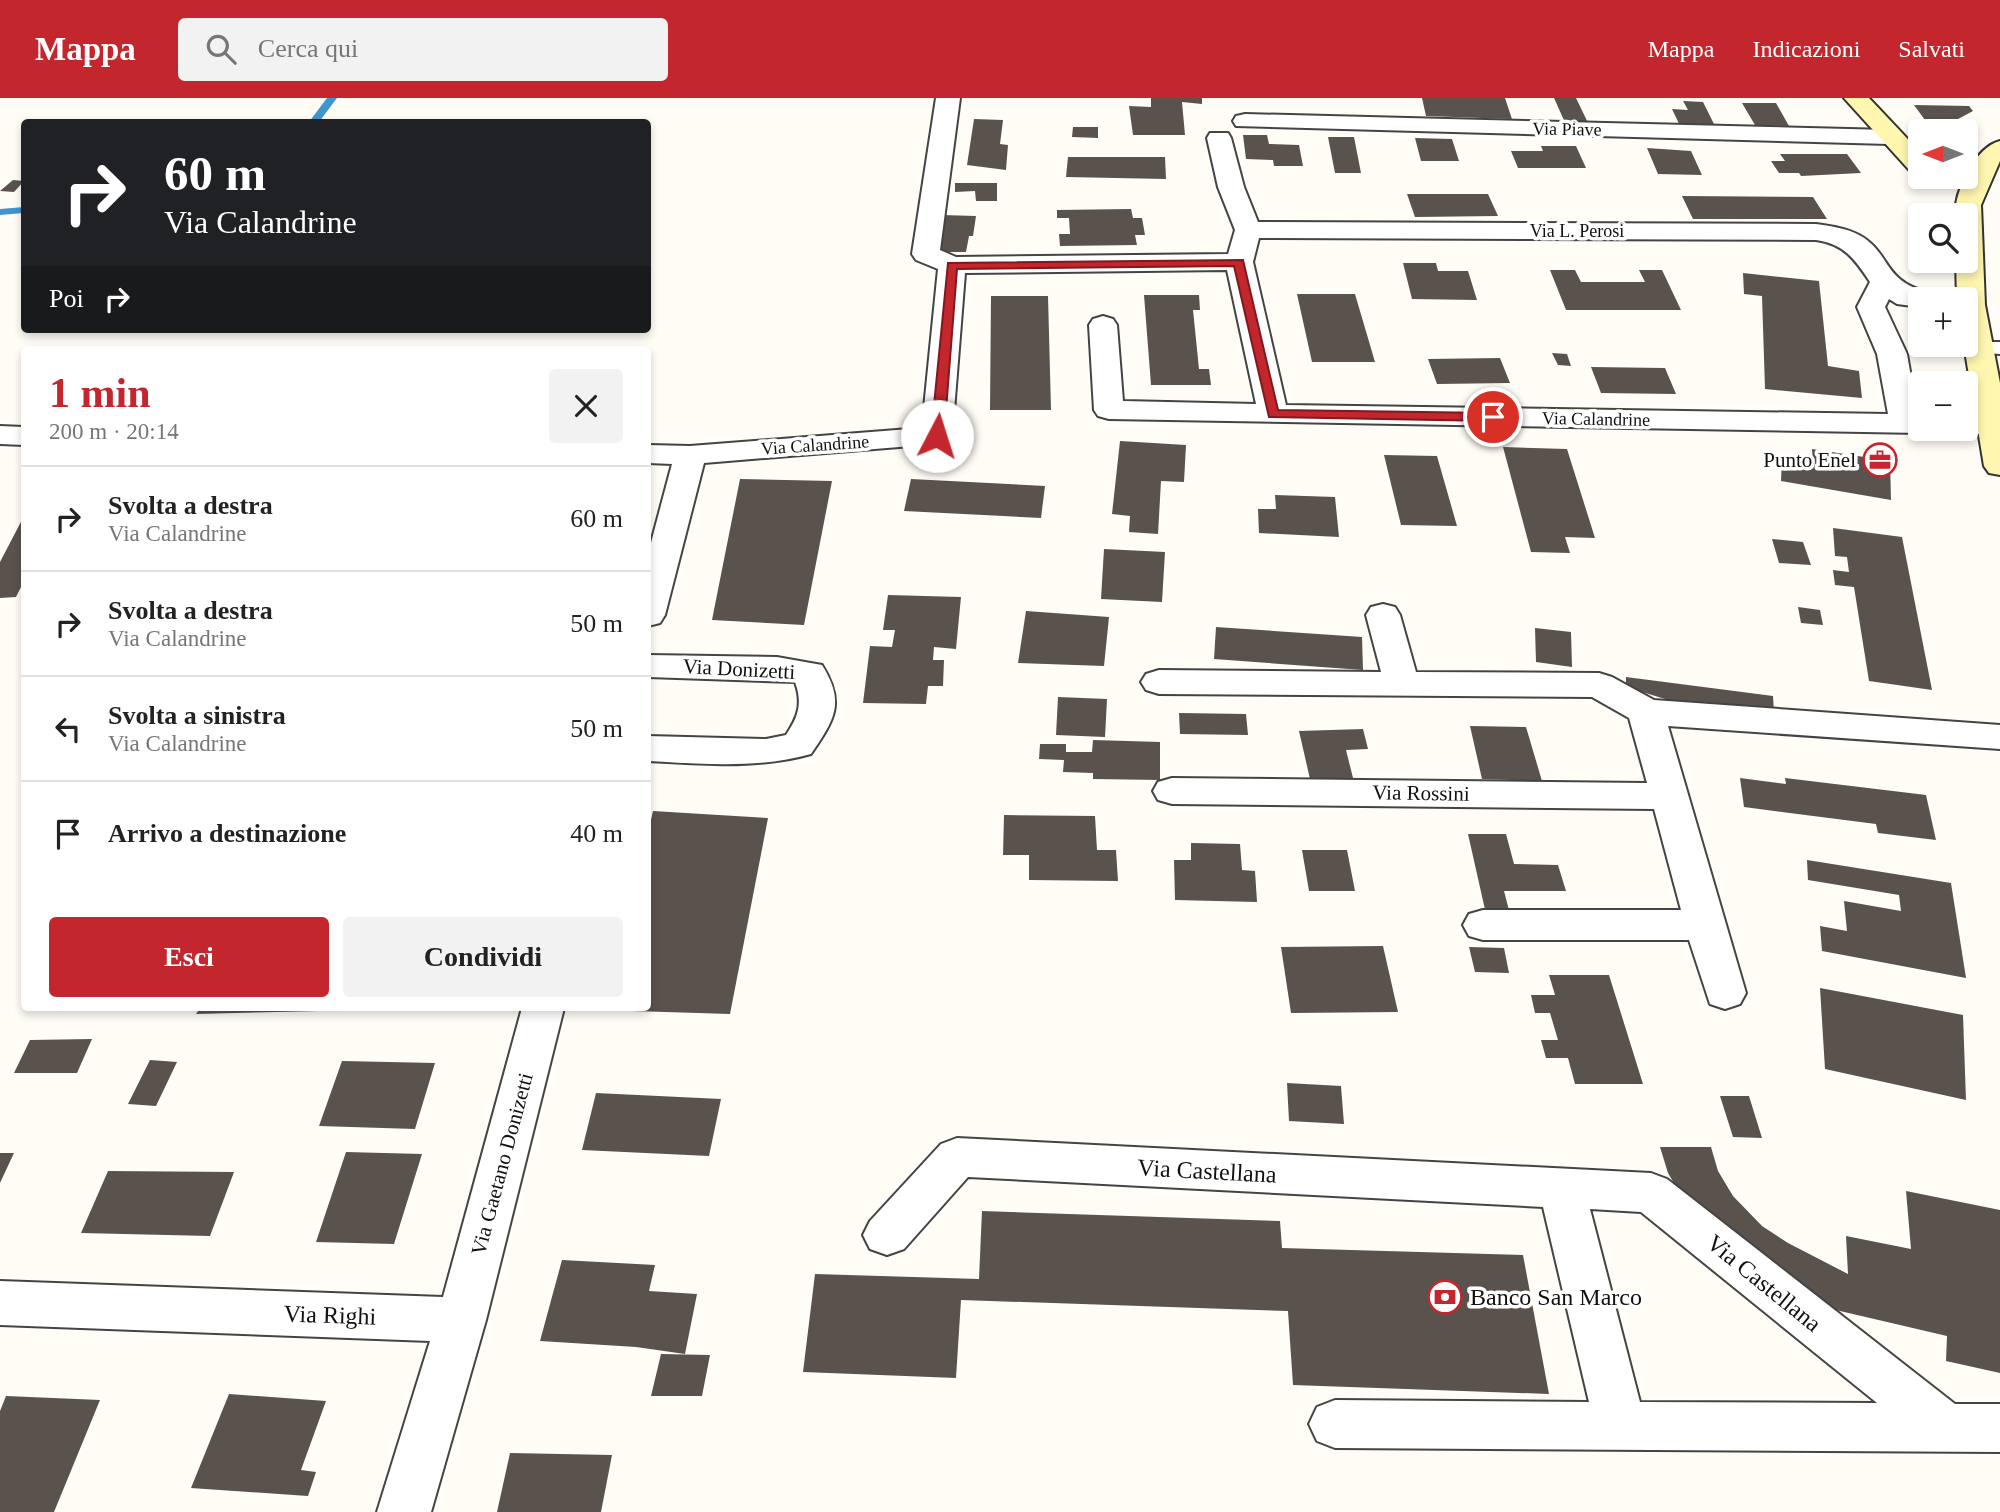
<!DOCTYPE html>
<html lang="it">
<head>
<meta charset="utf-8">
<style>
  body { margin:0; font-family:"Times New Roman",serif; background:#f2f2f2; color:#222; height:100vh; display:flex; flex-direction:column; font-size:26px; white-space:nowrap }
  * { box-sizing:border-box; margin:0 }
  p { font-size:23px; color:#767676 }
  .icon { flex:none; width:38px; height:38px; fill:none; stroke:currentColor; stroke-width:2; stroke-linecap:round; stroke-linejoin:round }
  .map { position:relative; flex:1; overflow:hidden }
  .drawer { position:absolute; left:21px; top:248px; width:630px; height:665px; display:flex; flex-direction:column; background:#fff; border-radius:7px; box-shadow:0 4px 10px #0003 }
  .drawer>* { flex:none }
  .banner { position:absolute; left:21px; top:21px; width:630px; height:214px; border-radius:7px; box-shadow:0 4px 10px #0003; background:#202124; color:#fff; overflow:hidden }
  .needle { width:46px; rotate:270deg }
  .fabs { position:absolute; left:1908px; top:21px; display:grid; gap:14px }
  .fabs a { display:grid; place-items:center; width:70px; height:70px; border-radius:7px; background:#fff; box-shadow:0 4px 10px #0003; font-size:35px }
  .pin { position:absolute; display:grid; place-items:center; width:60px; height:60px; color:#fff; margin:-30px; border:4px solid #fff; border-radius:50%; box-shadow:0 2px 7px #0007 }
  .me { position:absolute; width:77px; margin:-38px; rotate:5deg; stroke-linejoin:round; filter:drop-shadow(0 0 5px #0008) }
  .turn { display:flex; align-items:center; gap:24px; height:147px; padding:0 28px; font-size:32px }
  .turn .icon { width:91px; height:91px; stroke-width:2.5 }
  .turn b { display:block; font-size:49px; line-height:60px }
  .then { display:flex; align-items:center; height:66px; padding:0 28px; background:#0003; gap:14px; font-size:26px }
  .round { display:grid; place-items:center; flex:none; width:74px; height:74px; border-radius:7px; background:#f2f2f2 }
  .overview { display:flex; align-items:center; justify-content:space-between; height:119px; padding:0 28px }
  h1 { font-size:42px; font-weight:800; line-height:52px; color:#c4262e }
  .primary-button { display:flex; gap:14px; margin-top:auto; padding:14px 28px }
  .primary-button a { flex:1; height:80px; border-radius:7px; background:#c4262e; color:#fff; font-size:28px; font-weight:800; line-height:80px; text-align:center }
  .primary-button a+a { background:#f2f2f2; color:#222 }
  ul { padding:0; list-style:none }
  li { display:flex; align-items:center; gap:21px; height:105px; padding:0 28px; border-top:2px solid #e0e0e0 }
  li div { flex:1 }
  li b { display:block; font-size:26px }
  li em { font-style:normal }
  header { display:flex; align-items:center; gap:42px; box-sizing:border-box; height:98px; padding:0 35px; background:#c4262e; color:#fff }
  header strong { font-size:33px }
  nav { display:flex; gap:38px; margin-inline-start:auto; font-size:24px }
  .search { width:490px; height:63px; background:#f2f2f2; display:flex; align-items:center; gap:18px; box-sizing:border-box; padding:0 24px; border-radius:7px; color:#767676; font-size:26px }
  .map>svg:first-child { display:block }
</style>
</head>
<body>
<header>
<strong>Mappa</strong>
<div class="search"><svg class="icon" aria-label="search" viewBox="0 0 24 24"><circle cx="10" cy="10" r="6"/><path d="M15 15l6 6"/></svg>Cerca qui</div>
<nav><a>Mappa</a><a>Indicazioni</a><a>Salvati</a></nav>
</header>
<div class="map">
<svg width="2000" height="1414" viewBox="0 0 2000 1414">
  <rect width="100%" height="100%" fill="#fffdf5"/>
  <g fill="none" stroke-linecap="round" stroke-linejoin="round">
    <path fill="#3f96cf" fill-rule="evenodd" d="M327,0H337L319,24H309Z
      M24,109V115L0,117V111Z"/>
  </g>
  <path fill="#5a524d" d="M1151,0H1202V6L1182,4L1185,37H1133L1129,8L1151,9Z
    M1422,0H1505L1512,21L1426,18Z
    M1554,0H1576L1590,29H1567Z
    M1683,3L1703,4L1717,32H1682L1672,11L1688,12Z
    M1742,5H1776L1789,28L1755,27Z
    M1914,7L1969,8L1973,13L1943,29H1930Z
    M974,21L1003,22L1000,46L1008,47L1006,72L967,67Z
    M1073,29H1098V40L1072,39Z
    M1243,37H1267L1269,46L1299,47L1303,68H1274L1273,62L1246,61Z
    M1328,39H1354L1361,75H1335Z
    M1415,40L1452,41L1459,63H1421Z
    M1541,48H1576L1586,70H1518L1511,53H1543Z
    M1647,50L1691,53L1702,77L1658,76Z
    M1780,56H1847L1861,75L1801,78L1799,75H1779L1771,63H1785Z
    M1068,59H1165L1166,81L1066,79Z
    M13,82L24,83L14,94L0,93Z
    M955,85H997V103H976L975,93L955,94Z
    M1407,96H1488L1498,118L1415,119Z
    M1682,98L1813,99L1827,121H1693Z
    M1131,111L1133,120H1142L1145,137H1135L1137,147L1060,148L1059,136H1070L1069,120H1057V112Z
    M942,117L976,118L973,138H969L966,154H936Z
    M1403,165H1436L1438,173H1468L1477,202L1412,201Z
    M1550,172H1575L1581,184H1645L1639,172H1662L1681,212H1566Z
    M1743,175L1819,183L1828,268L1859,273L1862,300L1765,291L1762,198L1744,196Z
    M1297,196H1355L1375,264H1312Z
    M1144,197H1199L1200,212H1193L1199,271H1209L1211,287H1151Z
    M991,198H1048L1051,312H990Z
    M1552,255L1567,256L1571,268L1558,267Z
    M1500,260L1510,285L1437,286L1428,261Z
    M1591,269L1665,270L1676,296L1601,295Z
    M1120,343L1186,347L1184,384L1161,383L1158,436L1129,434L1130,418L1112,416Z
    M1503,349L1567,351L1595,440L1565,439L1570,455L1531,454Z
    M1812,351L1890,363L1891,402L1781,383L1782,360L1813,365Z
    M1384,357L1437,358L1457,428L1401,427Z
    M740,381L832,383L804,527L712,522Z
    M911,381L1045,388L1041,420L904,413Z
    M1275,397L1335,399L1339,439L1259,435L1258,411H1276Z
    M24,418V483L16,499L0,500V464Z
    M1833,430L1902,439L1932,592L1869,583L1854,489L1835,487L1833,472L1849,474L1847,459L1835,458Z
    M1772,441L1803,444L1811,467L1779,465Z
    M1104,451L1165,454L1162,504L1101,501Z
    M888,497L961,499L956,551L934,549L933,562H944L943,588H928L926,606L863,605L870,548L892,549L895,532H883Z
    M1798,509L1820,512L1823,527L1801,525Z
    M1026,513L1109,519L1104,568L1018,565Z
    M1216,529L1362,539L1363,572L1214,561Z
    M1535,530L1571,534L1572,569L1536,564Z
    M1626,579L1773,598L1774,614L1678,605L1626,589Z
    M1058,599L1107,601L1105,639L1056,637Z
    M1179,615L1246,616L1248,637L1180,636Z
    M1470,628L1526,629L1542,683L1482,681Z
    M1363,631L1368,651L1346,652L1353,680L1310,681L1299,633Z
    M1093,642L1160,644V682L1093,681V675L1063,674L1064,662L1039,661L1040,646H1066V654H1092Z
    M1740,680L1786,686L1785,680L1926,697L1936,742L1878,735L1876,726L1744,709Z
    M653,713L768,720L730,916L600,912L648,910V735Z
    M1004,717L1095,718L1097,752H1116L1118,783L1029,782V757H1003Z
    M1468,736H1506L1514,766L1558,767L1566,793H1504L1510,816H1486Z
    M1191,745L1240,746L1242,772L1255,773L1257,804L1175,802L1174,762H1191Z
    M1302,752H1347L1355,793H1309Z
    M1807,762L1951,785L1966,880L1822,853L1820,828L1847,833L1844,803L1901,813L1899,797L1808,782Z
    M1383,848L1398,914L1291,915L1281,849Z
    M1469,849L1504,850L1509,875L1475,874Z
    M1549,877H1609L1643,986H1575L1568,960H1546L1541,942H1558L1550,915H1535L1531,897H1555Z
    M1820,890L1963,917L1966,1002L1825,971Z
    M200,910H363V912L196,916Z
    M92,941L77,975H14L30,942Z
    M150,962L177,964L156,1008L128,1006Z
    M342,963L435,965L415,1031L319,1028Z
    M1287,985L1341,988L1344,1026L1289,1023Z
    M596,995L721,1001L709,1058L582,1052Z
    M1720,998H1749L1762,1040L1733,1039Z
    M1660,1049H1711L1718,1073L1733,1098L1762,1128L1788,1145L1848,1176L1846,1138L1911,1151L1906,1093L2000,1112V1275L1946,1263L1947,1238L1810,1206L1679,1094L1668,1075Z
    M346,1054L422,1056L394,1146L316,1144Z
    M0,1055H14L0,1085Z
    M108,1073L234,1074L210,1138L81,1135Z
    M982,1113L1280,1123L1282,1150L1523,1157L1549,1296L1293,1287L1288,1213L961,1202L956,1280L803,1274L815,1176L979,1181Z
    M562,1162L655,1167L649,1193L697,1196L685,1256L636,1249L540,1243Z
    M661,1256L710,1257L702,1298H651Z
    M229,1296L326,1303L301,1372L316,1374L308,1398L191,1390Z
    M6,1298L100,1302L54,1414H0V1313Z
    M510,1355L612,1357L601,1414H497Z"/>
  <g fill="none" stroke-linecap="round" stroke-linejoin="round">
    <defs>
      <path id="lane" d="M1980,244H2000V256L1973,254L1969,250L1973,246Z"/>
      <path id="street" d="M936,0H960L940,152L956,159L1228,156L1235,132L1218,89L1207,40L1210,35H1228L1231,40L1244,89L1258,124L1816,126C1830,128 1846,130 1859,137C1892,155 1881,183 1930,195L1934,201H1920V209L1897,206L1889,201L1885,209L1907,256L1920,331H1932L1920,335L1109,321L1098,318L1094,312L1089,227L1093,221L1103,218L1113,221L1117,227L1123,303L1256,306L1227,172L965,175L952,338L948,345L704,365L665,517L660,525L648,528V456L672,366L648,365V347L690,348L922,330L938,171L916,162L912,156ZM1259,140L1816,142C1844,146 1855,161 1870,184L1857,209L1877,256L1888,316L1286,307L1253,164Z
        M1245,16L1889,32L1898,34L1901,39L1898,44L1889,46L1236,28L1233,23L1236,18Z
        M1965,318L2000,321V335L1991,337L1954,333L1952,331H1965Z
        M0,328L24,329V347L0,346Z
        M1383,506L1395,509L1400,517L1416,574L1599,575L1612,579L1654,602L2000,627V651L1668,628L1746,895L1740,906L1725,911L1710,906L1689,842H1483L1469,838L1463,827L1469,816L1483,812H1681L1654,711L1172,706L1158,702L1153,693L1158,684L1172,680L1647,685L1629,620L1592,599L1159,596L1146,592L1141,584L1146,576L1159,572L1381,574L1366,517L1371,509Z
        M648,557L777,559L822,567C846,605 834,622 811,656C758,671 702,666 648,663V638L766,641L786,637C798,619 803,606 795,584L648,579Z
        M522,910H564L486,1222L431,1414H377L430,1243L0,1227V1183L443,1199Z
        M957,1040L1651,1075L1667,1081L1955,1306H2000V1354L1335,1350L1317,1343L1309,1326L1317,1309L1335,1302L1589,1304L1543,1109L968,1079L904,1151L887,1157L870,1151L863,1137L870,1123L941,1046ZM1590,1111L1641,1114L1877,1305L1640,1304Z"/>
      <path id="secondary" d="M1844,0H1869L1920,54V77L1911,74Z
        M2000,43V63L1981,107L1985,207L2000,285V377L1989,375L1984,368L1964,247L1965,201H1957L1956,163H1965V117H1955C1955,93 1975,49 2000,43Z"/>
    </defs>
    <use href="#lane" stroke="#444" stroke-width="4"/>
    <use href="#street" stroke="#444" stroke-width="4"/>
    <use href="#secondary" stroke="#333" stroke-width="4"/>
    <use href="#lane" fill="#fff" fill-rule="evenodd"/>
    <use href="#street" fill="#fff" fill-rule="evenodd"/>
    <use href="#secondary" fill="#fff6b0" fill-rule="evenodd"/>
  </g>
  <path fill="#c4262e" stroke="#7f191e" stroke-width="2" d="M1243,162L1278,312L1493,315L1499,319L1493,323L1269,319L1234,168L957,171L944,338L937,342L931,338L948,165Z"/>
  <defs>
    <symbol id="office-ring" viewBox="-11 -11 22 22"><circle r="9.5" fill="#fff" stroke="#c4262e" stroke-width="1.5"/><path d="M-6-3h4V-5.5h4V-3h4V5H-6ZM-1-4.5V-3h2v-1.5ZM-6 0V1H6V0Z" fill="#c4262e"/></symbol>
    <symbol id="bank-ring" viewBox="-11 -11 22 22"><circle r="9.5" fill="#fff" stroke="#c4262e" stroke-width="1.5"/><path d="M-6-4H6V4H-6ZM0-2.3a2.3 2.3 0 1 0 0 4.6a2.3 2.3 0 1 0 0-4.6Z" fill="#c4262e"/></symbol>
  </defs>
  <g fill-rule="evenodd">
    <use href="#office-ring" x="1861" y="343" width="38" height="38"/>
    <use href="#bank-ring" x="1426" y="1180" width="38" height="38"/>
  </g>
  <g text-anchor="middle" stroke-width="7" stroke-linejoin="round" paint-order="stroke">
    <g font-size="18" fill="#111" stroke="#fff">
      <text transform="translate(1567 31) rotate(1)" y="6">Via Piave</text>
      <text x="1577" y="139">Via L. Perosi</text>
      <text transform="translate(1596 321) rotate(1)" y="6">Via Calandrine</text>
      <text transform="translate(815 347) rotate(-4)" y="6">Via Calandrine</text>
    </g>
    <g font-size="21" fill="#111" stroke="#fff" text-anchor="end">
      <text x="1856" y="369">Punto Enel</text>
    </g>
    <g font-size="21" fill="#111" stroke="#fff">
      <text transform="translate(739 571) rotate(3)" y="7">Via Donizetti</text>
      <text transform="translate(1421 695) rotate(1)" y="7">Via Rossini</text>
      <text transform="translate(502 1066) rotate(-75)" y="7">Via Gaetano Donizetti</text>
    </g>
    <g font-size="24" fill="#111" stroke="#fff">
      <text transform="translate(1207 1073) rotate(3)" y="8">Via Castellana</text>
      <text transform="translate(1764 1185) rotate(39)" y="8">Via Castellana</text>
      <text transform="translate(330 1217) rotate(2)" y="8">Via Righi</text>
    </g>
    <g font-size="24" fill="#111" stroke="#fff" text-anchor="start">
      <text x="1470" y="1207">Banco San Marco</text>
    </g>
  </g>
</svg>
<div class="fabs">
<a><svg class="needle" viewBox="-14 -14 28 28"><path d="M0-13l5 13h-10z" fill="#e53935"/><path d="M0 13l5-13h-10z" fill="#767676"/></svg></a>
<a><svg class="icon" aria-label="search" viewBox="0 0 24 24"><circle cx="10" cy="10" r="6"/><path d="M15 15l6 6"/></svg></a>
<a>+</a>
<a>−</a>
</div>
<div class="pin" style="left:1493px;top:319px;background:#d93025"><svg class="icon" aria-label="arrive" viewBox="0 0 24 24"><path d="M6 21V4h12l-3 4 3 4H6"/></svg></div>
<svg class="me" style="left:937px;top:338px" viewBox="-20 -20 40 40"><circle r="19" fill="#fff"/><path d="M0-13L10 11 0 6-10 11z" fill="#c4262e"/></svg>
<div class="banner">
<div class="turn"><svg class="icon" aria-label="right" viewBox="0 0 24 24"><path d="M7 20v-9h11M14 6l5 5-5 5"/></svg><div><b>60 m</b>Via Calandrine</div></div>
<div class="then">Poi<svg class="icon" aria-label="right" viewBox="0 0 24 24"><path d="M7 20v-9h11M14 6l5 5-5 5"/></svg></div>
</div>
<section class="drawer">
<div class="overview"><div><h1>1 min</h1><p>200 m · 20:14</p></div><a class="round"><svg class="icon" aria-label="close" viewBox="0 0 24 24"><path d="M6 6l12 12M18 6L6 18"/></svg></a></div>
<ul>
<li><svg class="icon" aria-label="right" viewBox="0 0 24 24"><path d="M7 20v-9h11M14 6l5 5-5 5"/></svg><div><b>Svolta a destra</b><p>Via Calandrine</p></div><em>60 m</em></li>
<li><svg class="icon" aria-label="right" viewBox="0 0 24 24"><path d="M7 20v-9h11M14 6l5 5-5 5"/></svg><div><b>Svolta a destra</b><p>Via Calandrine</p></div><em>50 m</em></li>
<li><svg class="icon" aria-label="left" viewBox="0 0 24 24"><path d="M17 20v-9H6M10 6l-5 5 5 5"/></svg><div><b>Svolta a sinistra</b><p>Via Calandrine</p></div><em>50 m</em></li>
<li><svg class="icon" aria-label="arrive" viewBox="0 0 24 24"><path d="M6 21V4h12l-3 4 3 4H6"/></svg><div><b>Arrivo a destinazione</b></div><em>40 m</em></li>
</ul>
<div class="primary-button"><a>Esci</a><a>Condividi</a></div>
</section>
</div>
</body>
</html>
